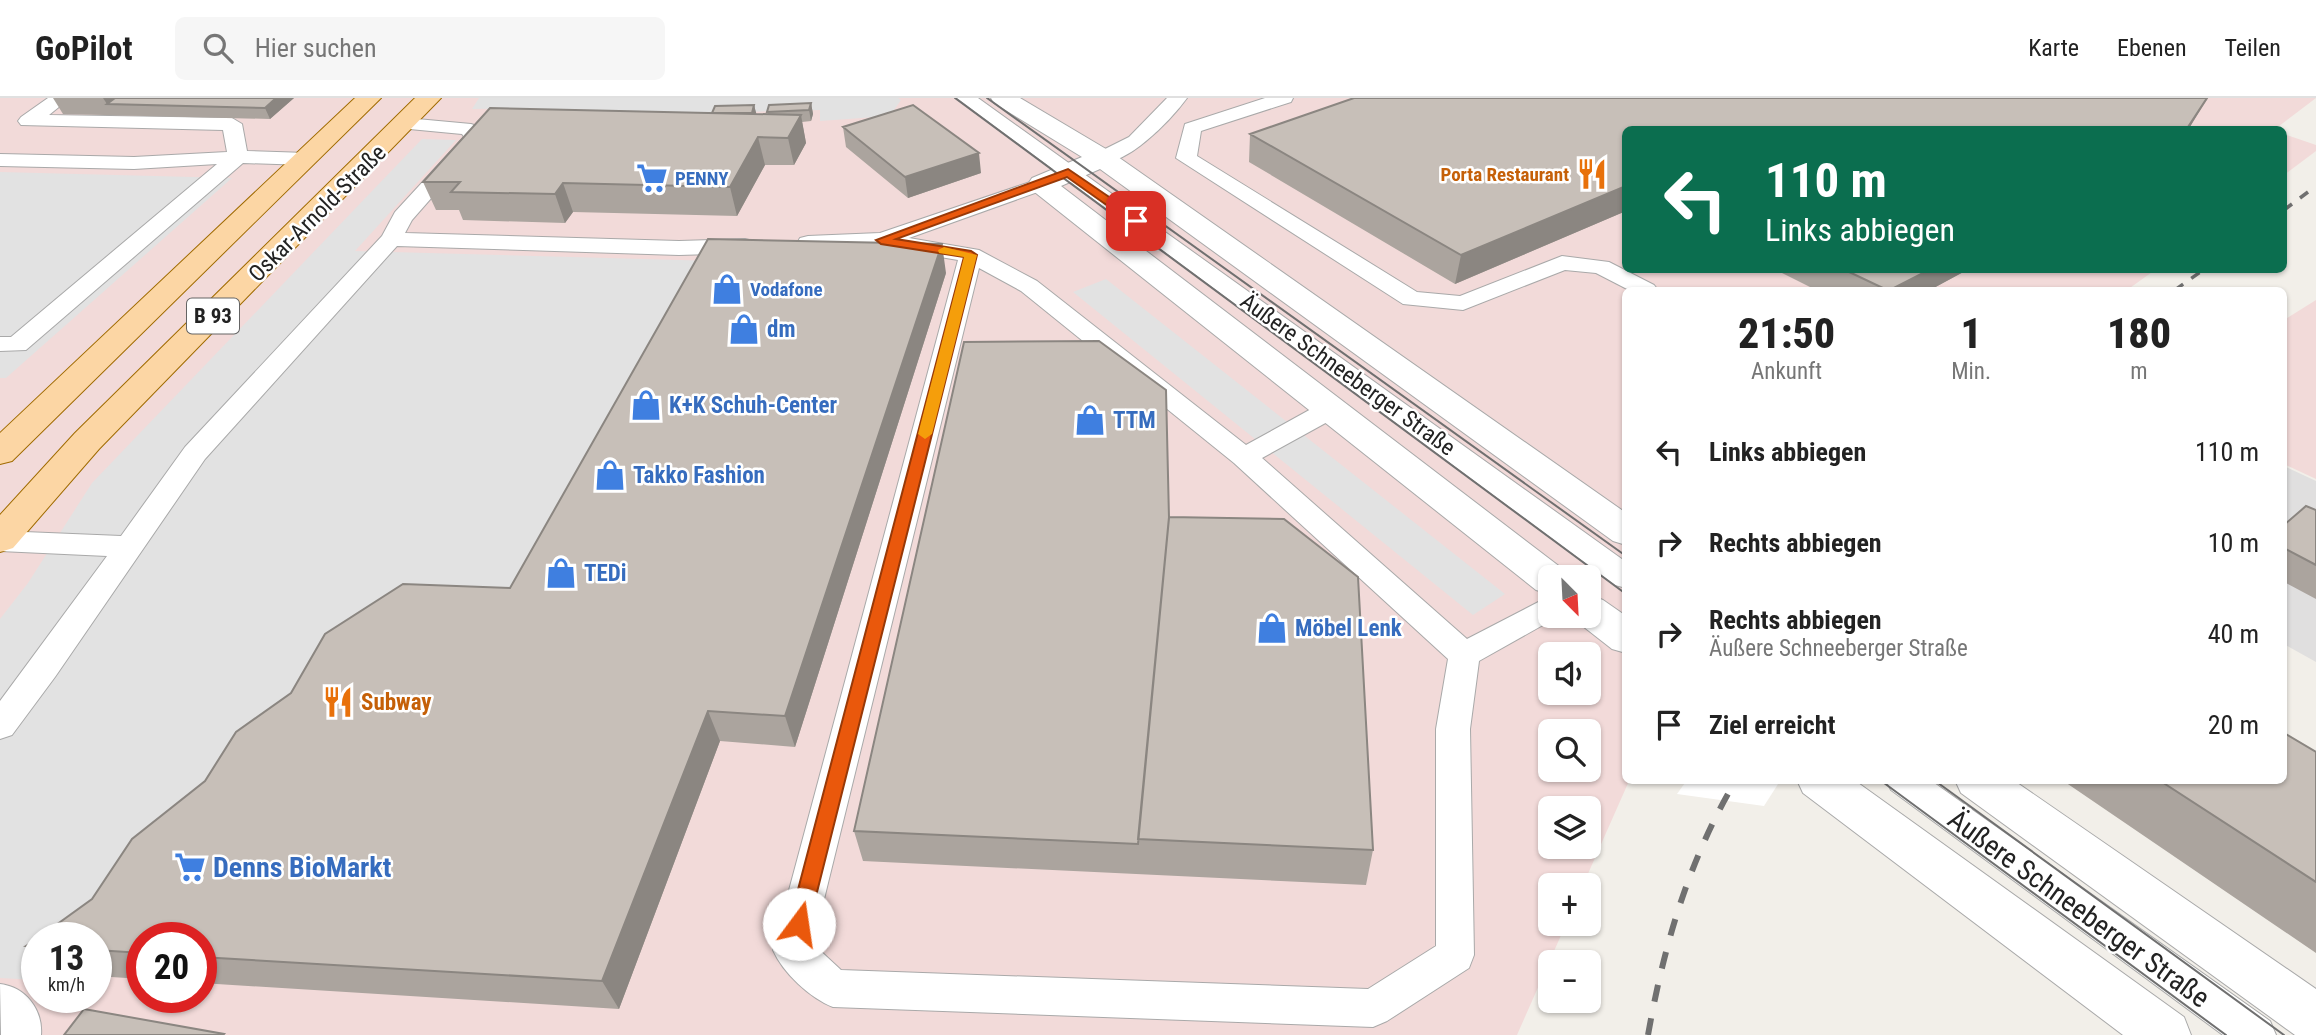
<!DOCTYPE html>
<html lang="de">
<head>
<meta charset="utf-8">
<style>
  body { margin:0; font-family:"Roboto Condensed",sans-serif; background:#f6f6f6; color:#222; height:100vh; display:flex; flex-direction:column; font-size:26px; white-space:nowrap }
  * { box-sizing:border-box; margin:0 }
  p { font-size:23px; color:#767676 }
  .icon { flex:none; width:38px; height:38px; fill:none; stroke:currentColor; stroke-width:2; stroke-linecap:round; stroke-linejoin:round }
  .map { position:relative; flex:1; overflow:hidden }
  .sheet { position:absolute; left:1622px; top:189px; width:665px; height:497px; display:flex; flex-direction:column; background:#fff; border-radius:10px; box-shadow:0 2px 5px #0004 }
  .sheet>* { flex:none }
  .top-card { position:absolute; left:1622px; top:28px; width:665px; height:147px; border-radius:10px; box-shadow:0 2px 5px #0004; background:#0b6e4f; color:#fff; overflow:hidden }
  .needle { width:46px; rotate:156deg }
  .controls { position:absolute; left:1538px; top:467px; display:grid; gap:14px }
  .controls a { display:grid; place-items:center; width:63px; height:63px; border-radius:10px; background:#fff; box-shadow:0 2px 5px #0004; font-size:35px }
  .speed { position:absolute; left:21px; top:824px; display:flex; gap:14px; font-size:35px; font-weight:700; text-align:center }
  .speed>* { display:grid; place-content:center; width:91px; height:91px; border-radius:50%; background:#fff; box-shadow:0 2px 5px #0004; line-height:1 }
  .speed small { font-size:18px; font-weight:400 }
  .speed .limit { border:10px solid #d22; background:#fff; color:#111 }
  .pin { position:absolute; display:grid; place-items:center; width:60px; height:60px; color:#fff; margin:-30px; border-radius:14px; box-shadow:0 4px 10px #0006 }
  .me { position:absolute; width:77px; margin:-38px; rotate:14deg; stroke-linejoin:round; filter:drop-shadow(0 0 5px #0008) }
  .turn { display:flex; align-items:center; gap:24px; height:147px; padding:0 28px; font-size:32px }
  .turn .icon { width:91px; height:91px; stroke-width:2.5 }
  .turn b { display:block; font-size:49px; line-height:60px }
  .eta { display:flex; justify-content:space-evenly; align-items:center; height:119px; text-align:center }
  .eta b { font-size:42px; font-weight:800; line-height:49px }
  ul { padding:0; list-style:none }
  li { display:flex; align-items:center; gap:21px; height:91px; padding:0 28px }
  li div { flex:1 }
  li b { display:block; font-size:26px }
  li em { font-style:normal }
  header { display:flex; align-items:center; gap:42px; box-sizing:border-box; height:98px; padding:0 35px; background:#fff; border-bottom:2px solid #e0e0e0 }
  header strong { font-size:33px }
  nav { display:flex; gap:38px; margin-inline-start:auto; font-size:24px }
  .search { width:490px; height:63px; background:#f6f6f6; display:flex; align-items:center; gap:18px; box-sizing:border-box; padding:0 24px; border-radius:10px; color:#767676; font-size:26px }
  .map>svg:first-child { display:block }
</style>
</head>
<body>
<header>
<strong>GoPilot</strong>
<div class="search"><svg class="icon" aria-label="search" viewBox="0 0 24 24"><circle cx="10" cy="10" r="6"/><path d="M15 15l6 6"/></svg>Hier suchen</div>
<nav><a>Karte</a><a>Ebenen</a><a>Teilen</a></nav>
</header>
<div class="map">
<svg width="2316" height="937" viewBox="0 0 2316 937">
  <rect width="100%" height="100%" fill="#f2efe9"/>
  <path fill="#e0dfdf" d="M2284,368L2316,383V564L2284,546Z"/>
  <path fill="#f2dad9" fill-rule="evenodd" d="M0,0H2316L2274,32H1626V172H2155L2127,192H1626V682L1629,683L1583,787L1550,788V826H1566L1517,937H0ZM1550,480H1589V518H1550ZM1550,556H1589V595H1550ZM1550,634H1589V672H1550ZM1550,710H1589V749H1550ZM37,840H96V900H37ZM142,840H201V900H142Z
    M2284,36L2316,47V53L2284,77Z
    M2316,202V381L2284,366V222Z"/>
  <path fill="#e2e2e2" d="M479,0H898L901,2L890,18L820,23V12L533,20L536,10L472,11Z
    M422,41L456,42L355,153L716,163L526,521L96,840H37V882L0,880V521L28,485L92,385Z
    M0,74L232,80L6,280H0Z
    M1106,181L1505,496L1473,517L1073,194Z"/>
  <path fill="#fff" d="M1687,682H1780V683L1764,708L1677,696Z"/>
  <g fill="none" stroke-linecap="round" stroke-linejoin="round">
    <defs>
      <path id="lane" d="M48,0H70L49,17L232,20L242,26L247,53L307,55L314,57L317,61L314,65L307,67L243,65L26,252L0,253V239H11L217,66L134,71L0,68V56L134,59L227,54L223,32L21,27L18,23L21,19Z
        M957,0H978L1626,464V490L1615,487Z
        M1167,0H1187C1171,22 1124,72 1095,64L1092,60L1095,56L1129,39Z
        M1265,0H1293L1291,4L1201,33L1197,58L1417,194L1460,198L1562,158L1609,164L1654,187L1658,192H1629L1596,175L1565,172L1463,212L1403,206L1176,60L1185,26Z
        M406,20L471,26L480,29L484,40L412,122L405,135L679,143L745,141L753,143L756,148L753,153L745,155L679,157L397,148L205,361L55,579L12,637L0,641V603L107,458L0,453V433L121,438L185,349L382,138L395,114L464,39L462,36L399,30L396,26Z
        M1042,80L1049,82L1052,86L1049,90L909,140L979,152L1037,183L1246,347L1322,305L1331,303L1340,305L1344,311L1340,317L1262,360L1467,541L1550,498V518H1559L1479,563L1470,631L1474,857L1469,870L1387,923L1373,929L833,909C810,900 783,875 773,852L958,162L881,149L808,152L800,150L797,145L800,140L808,138L880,135ZM979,170L1021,193L1234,365L1448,561L1436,631V848L1368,891L841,872L813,846Z
        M1886,682H1930L2270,923L2276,937H2223L1891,692Z
        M0,886C26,889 43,912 41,937H1Z"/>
      <path id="street" d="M991,0H1020L1111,54L1626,415V447L1613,443L1100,71L1061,88L1564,472L1568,480H1550V496L1536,492L1032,92L1028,86L1032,80L1082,59L994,5Z
        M1589,497L1603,502L1626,518V555L1612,551L1575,522L1572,518H1589Z
        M1797,682H1854L2184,919L2191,937H2123L1803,695Z
        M1955,682H2013L2316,891V937H2295L1961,695Z"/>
      <path id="primary" d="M355,0H381L12,363L0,366V335Z
        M415,0H441L99,351L13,450L0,454V417L75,335Z"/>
    </defs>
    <use href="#lane" stroke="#a9a9a9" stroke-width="2"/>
    <use href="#street" stroke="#a9a9a9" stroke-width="2"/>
    <use href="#primary" stroke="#a06b00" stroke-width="2"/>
    <use href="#lane" fill="#fff" fill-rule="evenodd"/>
    <use href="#street" fill="#fff" fill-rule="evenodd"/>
    <use href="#primary" fill="#fcd6a4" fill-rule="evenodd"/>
    <path stroke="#707070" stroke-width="2" d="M955,0L1626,496
      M987,0L1626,458
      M1880,682L2226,937
      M1934,682L2284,937"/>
    <path stroke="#707070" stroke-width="3.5" stroke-dasharray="10 10" stroke-linecap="butt" d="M2284,112L2316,88
      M2175,192L2203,172"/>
    <path stroke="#707070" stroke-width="6" stroke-dasharray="17 17" stroke-linecap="butt" d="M1648,937C1664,847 1689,761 1736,682"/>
  </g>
  <path fill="#aba49e" d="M53,0H294L270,21L63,16Z
    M1354,0H2208L2188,32H1626V113L1455,186L1249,64L1250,36Z
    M811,5L813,16L811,23L802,24L806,45L794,67H765L737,118L573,114L565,125L463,122L459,112H436L423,84L712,15L754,7L756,16H768L767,14Z
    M843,29L981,75L908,100L846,49Z
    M1776,172H1967L1930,192H1816Z
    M946,175L795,649L720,643L619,911L201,885V840H142V881L96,878V840L92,801L510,490Z
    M2316,412V501L2284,484V427Z
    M1169,420L1373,752L1366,787L863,763L854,733Z
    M2316,654V855L2062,682H2284Z
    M37,841V856L26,848Z"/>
  <path fill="#8b8681" d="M103,0H136L107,6Z
    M276,0H294L270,21L265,10Z
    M2207,0L2188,32H2186Z
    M811,5L813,16L811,23L809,12Z
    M754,7L757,18L754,26L752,15Z
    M801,17L806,45L794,67L788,40Z
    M758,39L765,67L737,118L730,89Z
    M979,55L981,75L908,100L905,79Z
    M563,85L573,114L565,125L555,96Z
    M1626,88V113L1455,186L1461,157Z
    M942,146L946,175L795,649L785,618Z
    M1929,172H1967L1930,192H1890Z
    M708,613L720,643L619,911L602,883Z"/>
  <path fill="#c7bfb8" stroke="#8b8681" stroke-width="2" d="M115,0H276L265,10L107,6Z
    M1354,0H2207L2186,32H1626V88L1461,157L1250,36Z
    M811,5L809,12L767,14L769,7Z
    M754,7L752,15H712L715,8Z
    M913,7L979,55L905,79L843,29Z
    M490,10L801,17L788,40L758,39L730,89L563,85L555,96L451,94L460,84H423Z
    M708,141L942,146L785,618L708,613L602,883L201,859V840H142V855L96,852V840H38L92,801L132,741L205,683L236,634L291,595L325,536L403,486L510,490Z
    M1845,172H1929L1890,192H1887Z
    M1099,243L1166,292L1169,420L1138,746L854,733L964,244Z
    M2306,408L2316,412V467L2284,450V427Z
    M1169,419L1284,421L1358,479L1373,752L1138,741Z
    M2284,635L2316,654V784L2159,682H2284Z
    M37,841V849L26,848Z
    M84,911L224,936L223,937H64Z"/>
  <path fill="#ea580c" stroke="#983908" stroke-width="2" d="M1068,71L1140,120V125H1132L1067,79L896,141L971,153L977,157L809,826L806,832L799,835L792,832L789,826L964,159L881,146L876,142Z"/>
  <path fill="#f59e0b" d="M944,149L977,157L932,336L925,341L918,336L964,159L939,155L938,152Z"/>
  <defs>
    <symbol id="restaurant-bare" viewBox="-9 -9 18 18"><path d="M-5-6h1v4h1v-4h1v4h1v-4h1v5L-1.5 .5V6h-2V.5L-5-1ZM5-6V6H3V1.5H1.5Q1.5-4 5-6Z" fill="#e8710a" stroke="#fff" stroke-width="2.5" paint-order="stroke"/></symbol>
    <symbol id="supermarket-bare" viewBox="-9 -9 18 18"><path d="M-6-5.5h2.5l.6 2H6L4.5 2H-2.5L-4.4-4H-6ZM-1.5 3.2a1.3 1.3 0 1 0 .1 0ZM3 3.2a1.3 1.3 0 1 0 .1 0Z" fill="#3f7fe0" stroke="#fff" stroke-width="2.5" paint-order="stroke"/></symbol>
    <symbol id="shop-bare" viewBox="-9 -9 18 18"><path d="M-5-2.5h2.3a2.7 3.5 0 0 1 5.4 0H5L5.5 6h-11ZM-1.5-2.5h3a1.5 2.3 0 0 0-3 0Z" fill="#3f7fe0" stroke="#fff" stroke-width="2.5" paint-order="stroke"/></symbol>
  </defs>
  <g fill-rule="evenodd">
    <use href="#restaurant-bare" x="1570" y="54" width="44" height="44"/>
    <use href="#supermarket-bare" x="630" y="58" width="44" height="44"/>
    <use href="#shop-bare" x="705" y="169" width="44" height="44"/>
    <use href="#shop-bare" x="722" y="209" width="44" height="44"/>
    <use href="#shop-bare" x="624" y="285" width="44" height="44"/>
    <use href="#shop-bare" x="1068" y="300" width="44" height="44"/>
    <use href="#shop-bare" x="588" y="355" width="44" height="44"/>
    <use href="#shop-bare" x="539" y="453" width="44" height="44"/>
    <use href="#shop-bare" x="1250" y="508" width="44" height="44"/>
    <use href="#restaurant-bare" x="316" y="582" width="44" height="44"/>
    <use href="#supermarket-bare" x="168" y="747" width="44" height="44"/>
  </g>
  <g text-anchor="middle" stroke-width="5" stroke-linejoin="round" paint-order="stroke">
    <g font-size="19" font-weight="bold" fill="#c56008" stroke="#fff" text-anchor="end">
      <text x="1569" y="83">Porta Restaurant</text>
    </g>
    <g font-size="19" font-weight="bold" fill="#366cbe" stroke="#fff" text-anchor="start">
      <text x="675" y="87">PENNY</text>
      <text x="750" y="198">Vodafone</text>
    </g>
    <rect fill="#fff" stroke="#646464" stroke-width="2" x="187" y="200.5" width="52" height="35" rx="5"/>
    <g font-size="21" font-weight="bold" fill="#222">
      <text x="213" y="225">B 93</text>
    </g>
    <g font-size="23" fill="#222" stroke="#fff">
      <text transform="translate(317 115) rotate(-45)" y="8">Oskar-Arnold-Straße</text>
      <text transform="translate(1348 276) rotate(36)" y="8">Äußere Schneeberger Straße</text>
    </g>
    <g font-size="23" font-weight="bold" fill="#366cbe" stroke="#fff" text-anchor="start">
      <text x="767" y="239">dm</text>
      <text x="669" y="315">K+K Schuh-Center</text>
      <text x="1113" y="330">TTM</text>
      <text x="633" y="385">Takko Fashion</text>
      <text x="584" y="483">TEDi</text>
      <text x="1295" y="538">Möbel Lenk</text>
    </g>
    <g font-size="23" font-weight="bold" fill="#c56008" stroke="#fff" text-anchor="start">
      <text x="361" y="612">Subway</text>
    </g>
    <g font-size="28" font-weight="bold" fill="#366cbe" stroke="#fff" text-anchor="start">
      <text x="213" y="779">Denns BioMarkt</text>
    </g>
    <g font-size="28" fill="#222" stroke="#fff">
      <text transform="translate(2079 810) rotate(36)" y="10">Äußere Schneeberger Straße</text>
    </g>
  </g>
</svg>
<div class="controls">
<a><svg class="needle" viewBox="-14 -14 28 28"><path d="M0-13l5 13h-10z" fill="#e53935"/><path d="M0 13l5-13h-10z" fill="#767676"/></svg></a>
<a><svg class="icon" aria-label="sound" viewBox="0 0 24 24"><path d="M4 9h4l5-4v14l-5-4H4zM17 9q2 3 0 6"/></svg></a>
<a><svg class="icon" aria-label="search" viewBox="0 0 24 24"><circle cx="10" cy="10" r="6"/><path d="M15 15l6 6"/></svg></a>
<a><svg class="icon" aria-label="layers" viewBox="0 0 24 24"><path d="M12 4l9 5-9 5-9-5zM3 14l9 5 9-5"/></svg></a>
<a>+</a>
<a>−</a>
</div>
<div class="speed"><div>13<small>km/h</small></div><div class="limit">20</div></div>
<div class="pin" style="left:1136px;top:123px;background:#d93025"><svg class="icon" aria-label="arrive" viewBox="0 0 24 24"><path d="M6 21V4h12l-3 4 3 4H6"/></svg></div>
<svg class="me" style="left:799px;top:826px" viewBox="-20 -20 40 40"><circle r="19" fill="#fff"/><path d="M0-13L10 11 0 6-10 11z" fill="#ea580c"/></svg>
<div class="top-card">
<div class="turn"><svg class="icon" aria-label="left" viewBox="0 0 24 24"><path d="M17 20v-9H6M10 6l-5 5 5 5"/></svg><div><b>110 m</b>Links abbiegen</div></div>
</div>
<section class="sheet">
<div class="eta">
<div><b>21:50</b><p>Ankunft</p></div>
<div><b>1</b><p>Min.</p></div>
<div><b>180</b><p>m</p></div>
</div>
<ul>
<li><svg class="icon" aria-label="left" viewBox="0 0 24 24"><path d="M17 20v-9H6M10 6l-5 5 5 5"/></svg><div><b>Links abbiegen</b></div><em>110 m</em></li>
<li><svg class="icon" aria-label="right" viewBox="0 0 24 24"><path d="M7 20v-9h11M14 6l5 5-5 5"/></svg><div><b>Rechts abbiegen</b></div><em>10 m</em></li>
<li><svg class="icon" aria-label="right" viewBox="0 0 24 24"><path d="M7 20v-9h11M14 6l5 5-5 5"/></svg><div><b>Rechts abbiegen</b><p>Äußere Schneeberger Straße</p></div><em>40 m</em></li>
<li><svg class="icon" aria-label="arrive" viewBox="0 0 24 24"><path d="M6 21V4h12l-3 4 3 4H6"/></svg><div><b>Ziel erreicht</b></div><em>20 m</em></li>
</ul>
</section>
</div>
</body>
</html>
